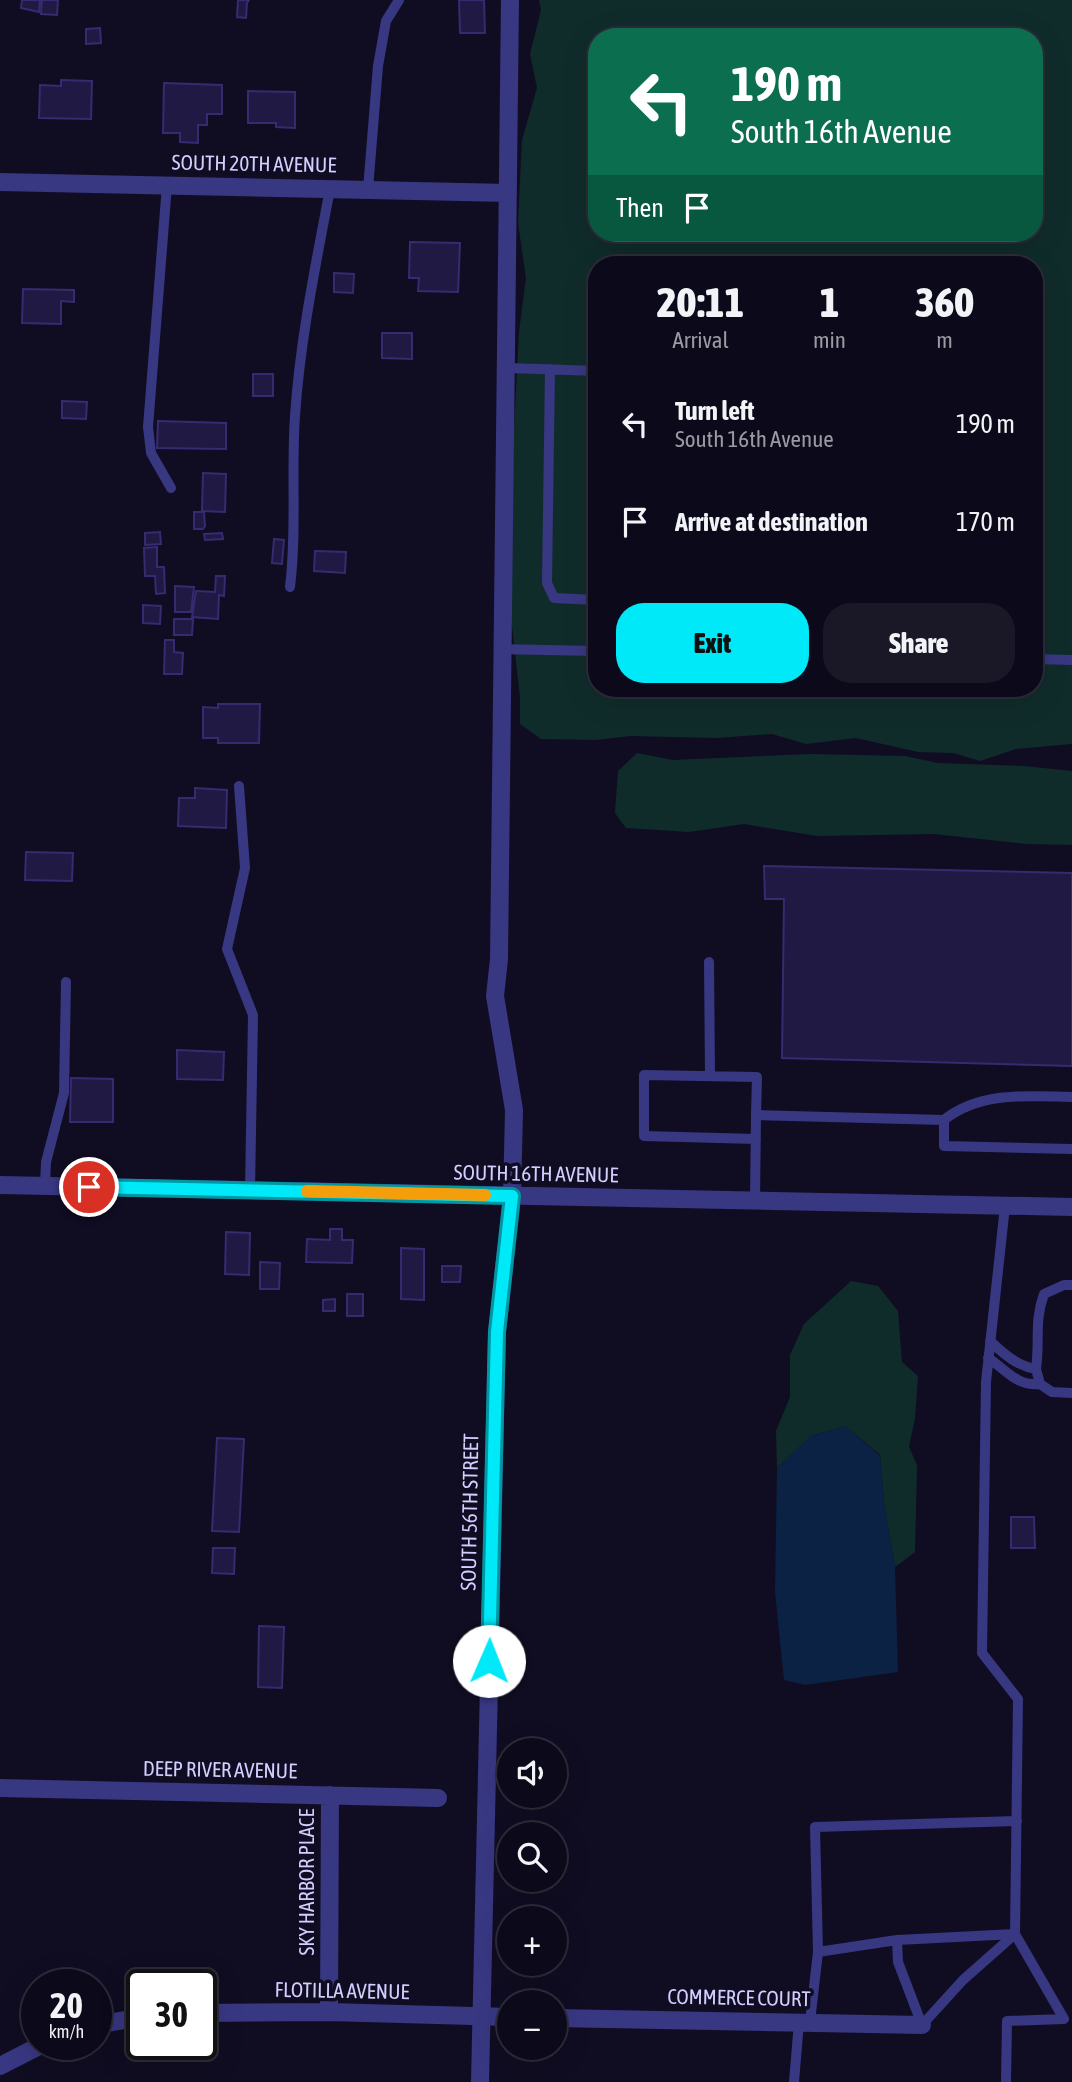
<!DOCTYPE html>
<html lang="en">
<head>
<meta charset="utf-8">
<style>
  body { margin:0; font-family:"Asap Condensed",sans-serif; background:#1a1827; color:#f1f3f6; height:100vh; display:flex; flex-direction:column; font-size:26px; white-space:nowrap }
  * { box-sizing:border-box; margin:0 }
  p { font-size:23px; color:#9a9aa2 }
  .icon { flex:none; width:38px; height:38px; fill:none; stroke:currentColor; stroke-width:2; stroke-linecap:round; stroke-linejoin:round }
  .map { position:relative; flex:1; overflow:hidden }
  .panel { position:absolute; left:588px; top:256px; width:455px; height:441px; display:flex; flex-direction:column; background:#0c0a1a; border-radius:28px; box-shadow:0 7px 28px #0002,0 0 0 2px #2c2b39 }
  .panel>* { flex:none }
  .banner { position:absolute; left:588px; top:28px; width:455px; height:214px; border-radius:28px; box-shadow:0 7px 28px #0002,0 0 0 2px #2c2b39; background:#0b6e4f; color:#fff; overflow:hidden }
  .buttons { position:absolute; left:497px; top:1738px; display:grid; gap:14px }
  .buttons a { display:grid; place-items:center; width:70px; height:70px; border-radius:50%; background:#0c0a1a; box-shadow:0 7px 28px #0002,0 0 0 2px #2c2b39; font-size:35px }
  .speed { position:absolute; left:21px; top:1969px; display:flex; gap:14px; font-size:35px; font-weight:700; text-align:center }
  .speed>* { display:grid; place-content:center; width:91px; height:91px; border-radius:50%; background:#0c0a1a; box-shadow:0 7px 28px #0002,0 0 0 2px #2c2b39; line-height:1 }
  .speed small { font-size:18px; font-weight:400 }
  .speed .limit { border:4px solid #111; border-radius:10px; background:#fff; color:#111 }
  .pin { position:absolute; display:grid; place-items:center; width:60px; height:60px; color:#fff; margin:-30px; border:4px solid #fff; border-radius:50%; box-shadow:0 2px 7px #0007 }
  .me { position:absolute; width:77px; margin:-38px; rotate:1deg; stroke-linejoin:round; filter:drop-shadow(0 0 5px #0008) }
  .turn { display:flex; align-items:center; gap:24px; height:147px; padding:0 28px; font-size:32px }
  .turn .icon { width:91px; height:91px; stroke-width:2.5 }
  .turn b { display:block; font-size:49px; line-height:60px }
  .then { display:flex; align-items:center; height:66px; padding:0 28px; background:#0003; gap:14px; font-size:26px }
  .eta { display:flex; justify-content:space-evenly; align-items:center; height:119px; text-align:center }
  .eta b { font-size:42px; font-weight:800; line-height:49px }
  .cta { display:flex; gap:14px; margin-top:auto; padding:14px 28px }
  .cta a { flex:1; height:80px; border-radius:28px; background:#00e9f9; color:#111; font-size:28px; font-weight:800; line-height:80px; text-align:center }
  .cta a+a { background:#1a1827; color:#f1f3f6 }
  ul { padding:0; list-style:none }
  li { display:flex; align-items:center; gap:21px; height:98px; padding:0 28px }
  li div { flex:1 }
  li b { display:block; font-size:26px }
  li em { font-style:normal }
  .map>svg:first-child { display:block }
</style>
</head>
<body>
<div class="map">
<svg width="1072" height="2082" viewBox="0 0 1072 2082">
  <rect width="100%" height="100%" fill="#100d22"/>
  <path fill="#102c2a" fill-rule="evenodd" d="M539,0H1072V744L1016,749L980,761L953,753L918,752L856,738L806,744L772,734L716,738L631,736L596,740L541,739L520,724V697L511,617L512,468L519,332L526,278L518,223L522,140L537,88L530,54L541,10ZM597,37H1034V233H597ZM597,264H1034V688H597Z
    M637,753L673,760L810,754L905,756L938,763L1024,766L1072,771V845L1027,844L933,834L817,836L744,824L689,832L626,828L615,813L618,771Z
    M851,1281L878,1286L898,1311L902,1362L918,1376L915,1418L909,1447L917,1465L915,1552L895,1567L884,1502L880,1455L845,1426L811,1436L777,1468L776,1431L790,1397V1355L804,1324Z"/>
  <path fill="#0b2244" d="M845,1426L880,1456L884,1502L895,1567L898,1672L805,1685L784,1680L775,1592L777,1468L811,1436Z"/>
  <path fill="#201943" stroke="#362b70" stroke-width="2" d="M22,0H40L39,12L21,8Z
    M42,0H58L57,15L41,14Z
    M238,0H249L247,3L246,18L237,17Z
    M459,0H484L485,33H460Z
    M100,28L101,43L86,44V29Z
    M61,80L92,81L91,119L39,118L40,85L61,86Z
    M164,83L222,85V114H207V125H198V143L180,142V133H163Z
    M248,91L295,92V128L276,127V123H248Z
    M410,242L460,243L458,292L418,291L419,278H409Z
    M334,273L354,274L353,293L334,292Z
    M23,289L74,290V302L61,301V324L22,323Z
    M382,333H412V359L382,358Z
    M253,374H273V396H253Z
    M62,401L87,402L86,419L62,418Z
    M158,421L226,423V449L157,448Z
    M203,473L226,474L225,512L202,511Z
    M194,512H204L205,526L203,529H194Z
    M160,532L161,544L145,545V533Z
    M222,533L223,539L205,540L204,534Z
    M274,539L284,540L282,564L272,563Z
    M157,547V567H164L165,593L156,594L155,576H145L144,548Z
    M315,551L346,552L345,573L314,571Z
    M216,576H225L224,596L219,595L218,619L192,617L196,591L215,592Z
    M175,586L194,587L191,612H175Z
    M143,605L161,606L160,624L143,623Z
    M174,619H193L192,635H174Z
    M165,640H174V652L183,653L182,674H164Z
    M218,704H260L259,743H218V738H203V707L218,708Z
    M195,788L227,790L226,828L178,826L179,798H195Z
    M26,852L73,853L72,881L25,880Z
    M764,866L1072,873V1066L782,1058L784,899H765Z
    M177,1050L224,1052L223,1080L177,1079Z
    M71,1078L113,1079V1122H70Z
    M330,1229H342V1240H353L352,1263L306,1262L307,1239L330,1240Z
    M226,1232L250,1233L249,1275L225,1274Z
    M401,1248L424,1249V1300L401,1299Z
    M260,1262L280,1263L279,1289H260Z
    M442,1266H461L460,1282H442Z
    M347,1294H363V1316H347Z
    M335,1299V1311H323V1300Z
    M217,1438L244,1439L239,1532L212,1531Z
    M1011,1517H1034L1035,1548H1011Z
    M213,1548H235L234,1574L212,1573Z
    M259,1626L284,1627L282,1688L258,1687Z"/>
  <g fill="none" stroke-linecap="round" stroke-linejoin="round">
    <path stroke="#383782" stroke-width="10" d="M167,185L148,427L151,453L171,488
      M368,189L378,66L386,21L399,0
      M506,368L597,371
      M550,369L547,583L554,598L597,600
      M290,587C297,530 291,473 295,416C300,340 316,263 330,189
      M502,649L597,651
      M1034,659L1072,660
      M239,786L245,868L227,949L253,1015L250,1190
      M709,962L710,1075
      M944,1120V1146L1072,1149
      M756,1139L644,1136V1075L757,1077L756,1115
      M45,1186L46,1162L64,1093L66,982
      M755,1201L756,1115L944,1120C980,1091 1029,1096 1072,1097
      M1005,1206L986,1382L982,1653L1018,1699L1015,1934L897,1940L898,1962L922,2025L963,1980L1015,1934L1064,2019L1007,2021L1006,2082
      M988,1358C1008,1371 1016,1386 1040,1384L1036,1369C1017,1366 1004,1354 990,1341
      M1036,1369C1040,1341 1034,1321 1044,1294L1064,1285H1072
      M1040,1384L1052,1392L1072,1393
      M897,1940L818,1952L815,1827L1017,1821
      M810,2022L818,1952
      M794,2082L799,2022"/>
    <path stroke="#383782" stroke-width="18" d="M0,182L508,193
      M0,1185L1072,1207
      M0,1788L438,1798
      M329,2012L330,1795
      M201,2013L329,2012L509,2017
      M555,2018L922,2025
      M96,2025L142,2017
      M0,2066L43,2044
      M480,2082L497,1332L512,1196L514,1110L495,996L499,959L510,0"/>
  </g>
  <g fill="none" stroke-linecap="round" stroke-linejoin="round">
    <defs>
      <path id="route" d="M89,1187L512,1196L497,1332L489,1661"/>
    </defs>
    <use href="#route" stroke="#0097a2" stroke-width="18"/>
    <use href="#route" stroke="#00e9f9" stroke-width="12"/>
    <path stroke="#f59e0b" stroke-width="12" d="M307,1191L485,1195"/>
  </g>
  <g text-anchor="middle" stroke-width="7" stroke-linejoin="round" paint-order="stroke">
    <g font-size="21" fill="#d2ceff" stroke="#100d22">
      <text transform="translate(254 164) rotate(1)" y="7">SOUTH 20TH AVENUE</text>
      <text transform="translate(536 1174) rotate(1)" y="7">SOUTH 16TH AVENUE</text>
      <text transform="translate(470 1512) rotate(-89)" y="7">SOUTH 56TH STREET</text>
      <text transform="translate(220 1770) rotate(1)" y="7">DEEP RIVER AVENUE</text>
      <text transform="translate(307 1882) rotate(-90)" y="7">SKY HARBOR PLACE</text>
      <text transform="translate(342 1991) rotate(1)" y="7">FLOTILLA AVENUE</text>
      <text transform="translate(739 1998) rotate(1)" y="7">COMMERCE COURT</text>
    </g>
  </g>
</svg>
<div class="buttons">
<a><svg class="icon" aria-label="sound" viewBox="0 0 24 24"><path d="M4 9h4l5-4v14l-5-4H4zM17 9q2 3 0 6"/></svg></a>
<a><svg class="icon" aria-label="search" viewBox="0 0 24 24"><circle cx="10" cy="10" r="6"/><path d="M15 15l6 6"/></svg></a>
<a>+</a>
<a>−</a>
</div>
<div class="speed"><div>20<small>km/h</small></div><div class="limit">30</div></div>
<div class="pin" style="left:89px;top:1187px;background:#d93025"><svg class="icon" aria-label="arrive" viewBox="0 0 24 24"><path d="M6 21V4h12l-3 4 3 4H6"/></svg></div>
<svg class="me" style="left:489px;top:1661px" viewBox="-20 -20 40 40"><circle r="19" fill="#fff"/><path d="M0-13L10 11 0 6-10 11z" fill="#00e9f9"/></svg>
<div class="banner">
<div class="turn"><svg class="icon" aria-label="left" viewBox="0 0 24 24"><path d="M17 20v-9H6M10 6l-5 5 5 5"/></svg><div><b>190 m</b>South 16th Avenue</div></div>
<div class="then">Then<svg class="icon" aria-label="arrive" viewBox="0 0 24 24"><path d="M6 21V4h12l-3 4 3 4H6"/></svg></div>
</div>
<section class="panel">
<div class="eta">
<div><b>20:11</b><p>Arrival</p></div>
<div><b>1</b><p>min</p></div>
<div><b>360</b><p>m</p></div>
</div>
<ul>
<li><svg class="icon" aria-label="left" viewBox="0 0 24 24"><path d="M17 20v-9H6M10 6l-5 5 5 5"/></svg><div><b>Turn left</b><p>South 16th Avenue</p></div><em>190 m</em></li>
<li><svg class="icon" aria-label="arrive" viewBox="0 0 24 24"><path d="M6 21V4h12l-3 4 3 4H6"/></svg><div><b>Arrive at destination</b></div><em>170 m</em></li>
</ul>
<div class="cta"><a>Exit</a><a>Share</a></div>
</section>
</div>
</body>
</html>
